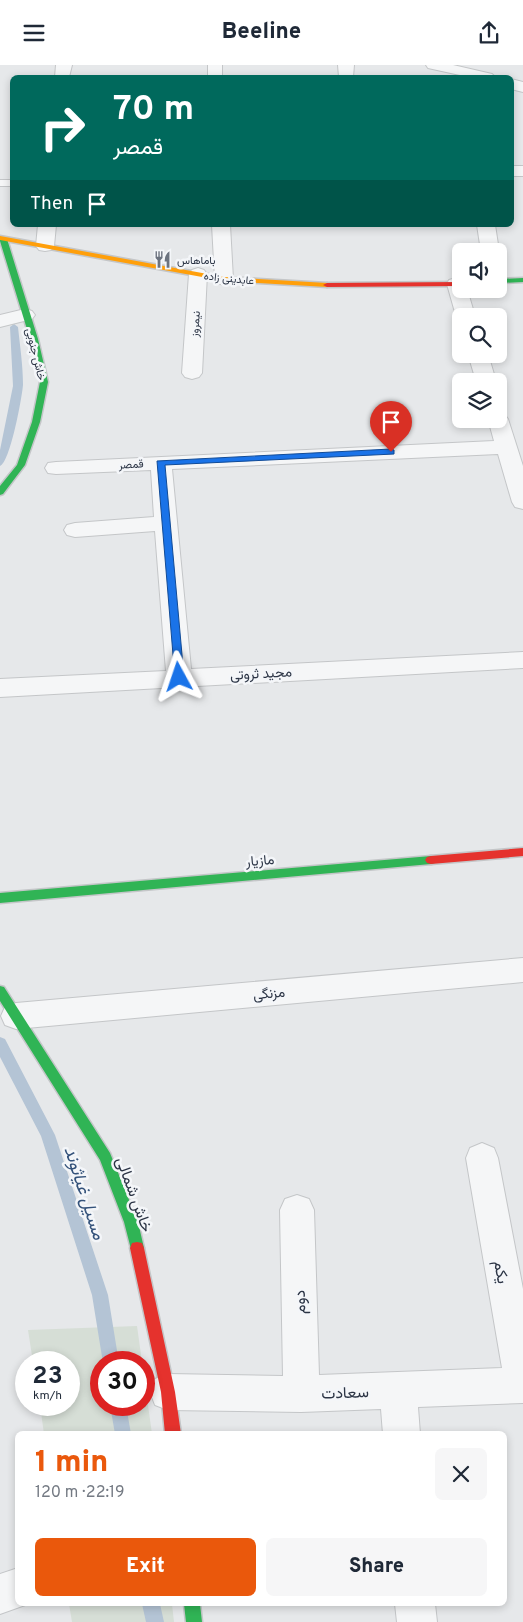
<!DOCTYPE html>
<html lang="en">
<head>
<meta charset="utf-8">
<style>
  body { margin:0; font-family:Overpass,Vazirmatn,sans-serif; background:#f6f6f7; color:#1f2937; height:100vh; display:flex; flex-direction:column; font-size:19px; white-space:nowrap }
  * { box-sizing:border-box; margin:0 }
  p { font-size:16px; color:#747a83 }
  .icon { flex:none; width:28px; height:28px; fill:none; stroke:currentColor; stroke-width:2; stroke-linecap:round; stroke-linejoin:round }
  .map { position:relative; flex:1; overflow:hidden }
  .panel { position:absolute; left:15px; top:1366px; width:492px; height:175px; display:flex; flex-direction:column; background:#fff; border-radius:8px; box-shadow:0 2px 8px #0003 }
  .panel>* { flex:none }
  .top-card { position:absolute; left:10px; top:10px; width:504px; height:152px; border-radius:8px; box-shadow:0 2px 8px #0003; background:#00695c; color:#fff; overflow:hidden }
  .controls { position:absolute; left:452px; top:178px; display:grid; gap:10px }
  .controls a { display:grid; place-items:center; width:55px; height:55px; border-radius:8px; background:#fff; box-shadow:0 2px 8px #0003; font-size:25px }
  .speed { position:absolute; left:15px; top:1286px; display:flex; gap:10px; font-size:25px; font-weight:700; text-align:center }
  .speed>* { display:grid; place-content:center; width:65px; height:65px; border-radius:50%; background:#fff; box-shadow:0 2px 8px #0003; line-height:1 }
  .speed small { font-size:12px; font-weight:400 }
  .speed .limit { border:8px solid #d22; background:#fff; color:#111 }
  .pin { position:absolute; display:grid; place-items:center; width:42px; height:42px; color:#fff; margin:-51px -21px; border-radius:50% 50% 50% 0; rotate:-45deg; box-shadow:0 0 5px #0007 }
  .pin .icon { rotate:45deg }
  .me { position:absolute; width:55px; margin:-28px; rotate:355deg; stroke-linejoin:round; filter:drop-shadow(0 0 4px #0008) }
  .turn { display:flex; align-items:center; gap:18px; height:105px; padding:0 20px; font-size:22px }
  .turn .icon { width:65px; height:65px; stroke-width:2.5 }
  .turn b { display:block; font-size:35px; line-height:42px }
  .then { display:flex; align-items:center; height:48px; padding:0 20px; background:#0003; gap:10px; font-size:19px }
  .round { display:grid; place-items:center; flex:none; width:52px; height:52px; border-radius:8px; background:#f6f6f7 }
  .summary { display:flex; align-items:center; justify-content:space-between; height:85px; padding:0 20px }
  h1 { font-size:30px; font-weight:800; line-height:38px; color:#ea580c }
  .action { display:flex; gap:10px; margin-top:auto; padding:10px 20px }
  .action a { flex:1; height:58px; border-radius:8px; background:#ea580c; color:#fff; font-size:20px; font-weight:800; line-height:58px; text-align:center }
  .action a+a { background:#f6f6f7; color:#1f2937 }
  header { display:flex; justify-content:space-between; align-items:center; height:65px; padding:0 20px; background:#fff; font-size:22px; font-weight:800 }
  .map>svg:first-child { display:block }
</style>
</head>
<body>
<header><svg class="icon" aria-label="menu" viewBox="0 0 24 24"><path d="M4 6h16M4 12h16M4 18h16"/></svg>Beeline<svg class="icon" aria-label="share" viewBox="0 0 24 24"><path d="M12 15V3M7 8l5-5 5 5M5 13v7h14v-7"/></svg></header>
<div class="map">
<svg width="523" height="1557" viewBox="0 0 523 1557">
  <rect width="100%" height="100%" fill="#e6e8ea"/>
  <path fill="#d6ded6" d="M137,1261L142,1297L101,1298V1340H144V1311L152,1369H44L40,1340H69V1298L33,1297L28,1265Z
    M69,1539H172L174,1557H72Z"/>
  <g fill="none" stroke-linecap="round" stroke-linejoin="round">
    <path fill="#b4c4d5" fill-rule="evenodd" d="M14,259L18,262C20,281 23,301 23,320C22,333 10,398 0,401V385L13,321L10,262Z
      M0,972L5,974L55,1070L108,1230L119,1298H103L92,1230L41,1071L0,992Z
      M110,1340H126L131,1369H115Z
      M142,1539H160L164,1557H146Z"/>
    <defs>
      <path id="lane" d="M0,115H12V121H0Z"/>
      <path id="street" d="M56,0H72L69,12H55Z
        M208,0H222V12H208Z
        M338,0H354L353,12H339Z
        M426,0H453L492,9L495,12H469L428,3Z
        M511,14L523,17V27L511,24Z
        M511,101H523V111H511Z
        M38,160H56L54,181L51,185L45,186L39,185L36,181Z
        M212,160H230L233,214L231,218L224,220L217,218L215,214Z
        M477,160H495L499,186H481Z
        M198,203L204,205L207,209L202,308L199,312L192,314L185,312L182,308L189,209L192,205Z
        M456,213L461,215V224H467L475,251H461V256L456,251L447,219L449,215Z
        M25,244L32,246L35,250L32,254L0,262V250Z
        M468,289H488L496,316H476Z
        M499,348L505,350L508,354L523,401V444L515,442L512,437L498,389L172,404L191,604L523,587V603L0,632V614L166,606L155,466L75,472L67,470L64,465L67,460L75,458L154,452L151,405L56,409L48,408L45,403L48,398L56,397L494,376L488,354H499Z
        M523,893V917L16,964L5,960L1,951L5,942L16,938Z
        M482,1078L494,1083L498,1093L523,1224V1338L418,1342L420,1369H383L381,1344L301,1347L168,1345L155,1340L150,1327L155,1314L168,1309L283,1311L280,1145L285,1134L297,1130L309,1134L314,1145L319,1310L502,1303L466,1093L470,1083Z
        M18,1503V1539H28L0,1549V1509Z
        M395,1539H435L437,1557H397Z"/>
      <path id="fast" d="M0,172L7,174L38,274L48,317L40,357L25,400L3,429L0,430V421L17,400L32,357L40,317L30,274L0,176Z
        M523,213V217L499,218V214Z
        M431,791L435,792L437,795L435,798L431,799L0,838V828Z
        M0,921L4,922L110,1088L138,1157L144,1183L142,1188L137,1189L132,1188L124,1157L100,1095L0,936Z
        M184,1539H200L202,1557H186Z"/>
      <path id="slow" d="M0,171L224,212L327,218L331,220L327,222L224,216L0,175Z"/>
      <path id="jam" d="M461,217V221L327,222L323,220L327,218Z
        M523,783V791L431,799L427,798L425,795L427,792L431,791Z
        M137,1177L142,1178L144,1183L175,1327L181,1369H165L161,1327L130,1183L132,1178Z"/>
    </defs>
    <use href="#lane" stroke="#c4c6c8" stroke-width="2"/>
    <use href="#street" stroke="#c4c6c8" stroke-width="2"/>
    <use href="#fast" stroke="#c4c6c8" stroke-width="3"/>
    <use href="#slow" stroke="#c4c6c8" stroke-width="3"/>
    <use href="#jam" stroke="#c4c6c8" stroke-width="3"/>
    <use href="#lane" fill="#f5f6f7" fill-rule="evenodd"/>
    <use href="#street" fill="#f5f6f7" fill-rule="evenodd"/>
    <use href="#fast" fill="#30b455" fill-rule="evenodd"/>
    <use href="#slow" fill="#ff9f0a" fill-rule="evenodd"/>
    <use href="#jam" fill="#e5322d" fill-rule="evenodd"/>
  </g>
  <path fill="#1a73e8" stroke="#114b97" d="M391,384L394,385V389L165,400L184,612L183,614H175L157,396Z"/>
  <defs>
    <symbol id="restaurant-bare" viewBox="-9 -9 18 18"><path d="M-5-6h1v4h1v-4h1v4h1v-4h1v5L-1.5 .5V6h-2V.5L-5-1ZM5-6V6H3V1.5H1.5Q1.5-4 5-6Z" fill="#6c737f" stroke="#f4f6f9" stroke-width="2.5" paint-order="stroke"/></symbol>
  </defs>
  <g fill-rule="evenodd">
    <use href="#restaurant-bare" x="150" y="182" width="25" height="25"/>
  </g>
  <g text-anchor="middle" stroke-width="5" stroke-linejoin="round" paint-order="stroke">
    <g font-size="11" fill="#2b3445" stroke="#f4f6f9" text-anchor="start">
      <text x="177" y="199">باماهاس</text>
    </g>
    <g font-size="11" fill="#2b3445" stroke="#f4f6f9">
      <text transform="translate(229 213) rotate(6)" y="4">عابدینی زاده</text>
      <text transform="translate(195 259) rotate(-86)" y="4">نیمروز</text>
      <text transform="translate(36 289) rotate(76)" y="4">خاش جنوبی</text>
      <text transform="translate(131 399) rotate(-3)" y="4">قمصر</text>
    </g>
    <g font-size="14" fill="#2b3445" stroke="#f4f6f9">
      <text transform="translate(261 608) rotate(-3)" y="5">مجید ثروتی</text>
      <text transform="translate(260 795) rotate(-5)" y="5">مازیار</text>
      <text transform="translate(269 928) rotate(-5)" y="5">مزنگی</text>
    </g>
    <g font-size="16" fill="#2b3445" stroke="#f4f6f9">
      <text transform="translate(135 1129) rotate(70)" y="6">خاش شمالی</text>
      <text transform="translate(502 1207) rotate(80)" y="6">یکم</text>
      <text transform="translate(299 1237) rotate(-91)" y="6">دوم</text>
      <text transform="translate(345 1327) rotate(-2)" y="6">سعادت</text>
    </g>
    <g font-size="18" font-style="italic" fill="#34527a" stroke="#f4f6f9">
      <text transform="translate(85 1128) rotate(72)" y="6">مسیل غیاثوند</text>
    </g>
  </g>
</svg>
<div class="controls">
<a><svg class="icon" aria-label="sound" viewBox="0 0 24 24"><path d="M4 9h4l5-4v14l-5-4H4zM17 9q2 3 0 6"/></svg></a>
<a><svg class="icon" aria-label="search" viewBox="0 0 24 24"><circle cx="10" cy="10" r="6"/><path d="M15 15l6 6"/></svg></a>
<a><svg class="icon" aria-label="layers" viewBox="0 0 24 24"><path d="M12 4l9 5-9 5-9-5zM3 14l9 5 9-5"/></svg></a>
</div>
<div class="speed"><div>23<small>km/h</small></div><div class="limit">30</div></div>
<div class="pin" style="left:391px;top:387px;background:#d93025"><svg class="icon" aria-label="arrive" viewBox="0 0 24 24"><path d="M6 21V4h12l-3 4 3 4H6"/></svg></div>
<svg class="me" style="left:179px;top:612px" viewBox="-20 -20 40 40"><path d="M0-17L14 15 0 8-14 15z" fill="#1a73e8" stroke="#fff" stroke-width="4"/></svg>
<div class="top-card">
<div class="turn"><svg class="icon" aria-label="right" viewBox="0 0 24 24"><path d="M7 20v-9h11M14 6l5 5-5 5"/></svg><div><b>70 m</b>قمصر</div></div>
<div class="then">Then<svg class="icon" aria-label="arrive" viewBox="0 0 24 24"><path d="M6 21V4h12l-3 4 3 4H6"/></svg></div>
</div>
<section class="panel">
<div class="summary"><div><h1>1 min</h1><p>120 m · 22:19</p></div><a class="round"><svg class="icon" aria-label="close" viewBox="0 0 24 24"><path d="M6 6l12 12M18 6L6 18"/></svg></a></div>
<div class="action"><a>Exit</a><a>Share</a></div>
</section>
</div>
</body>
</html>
